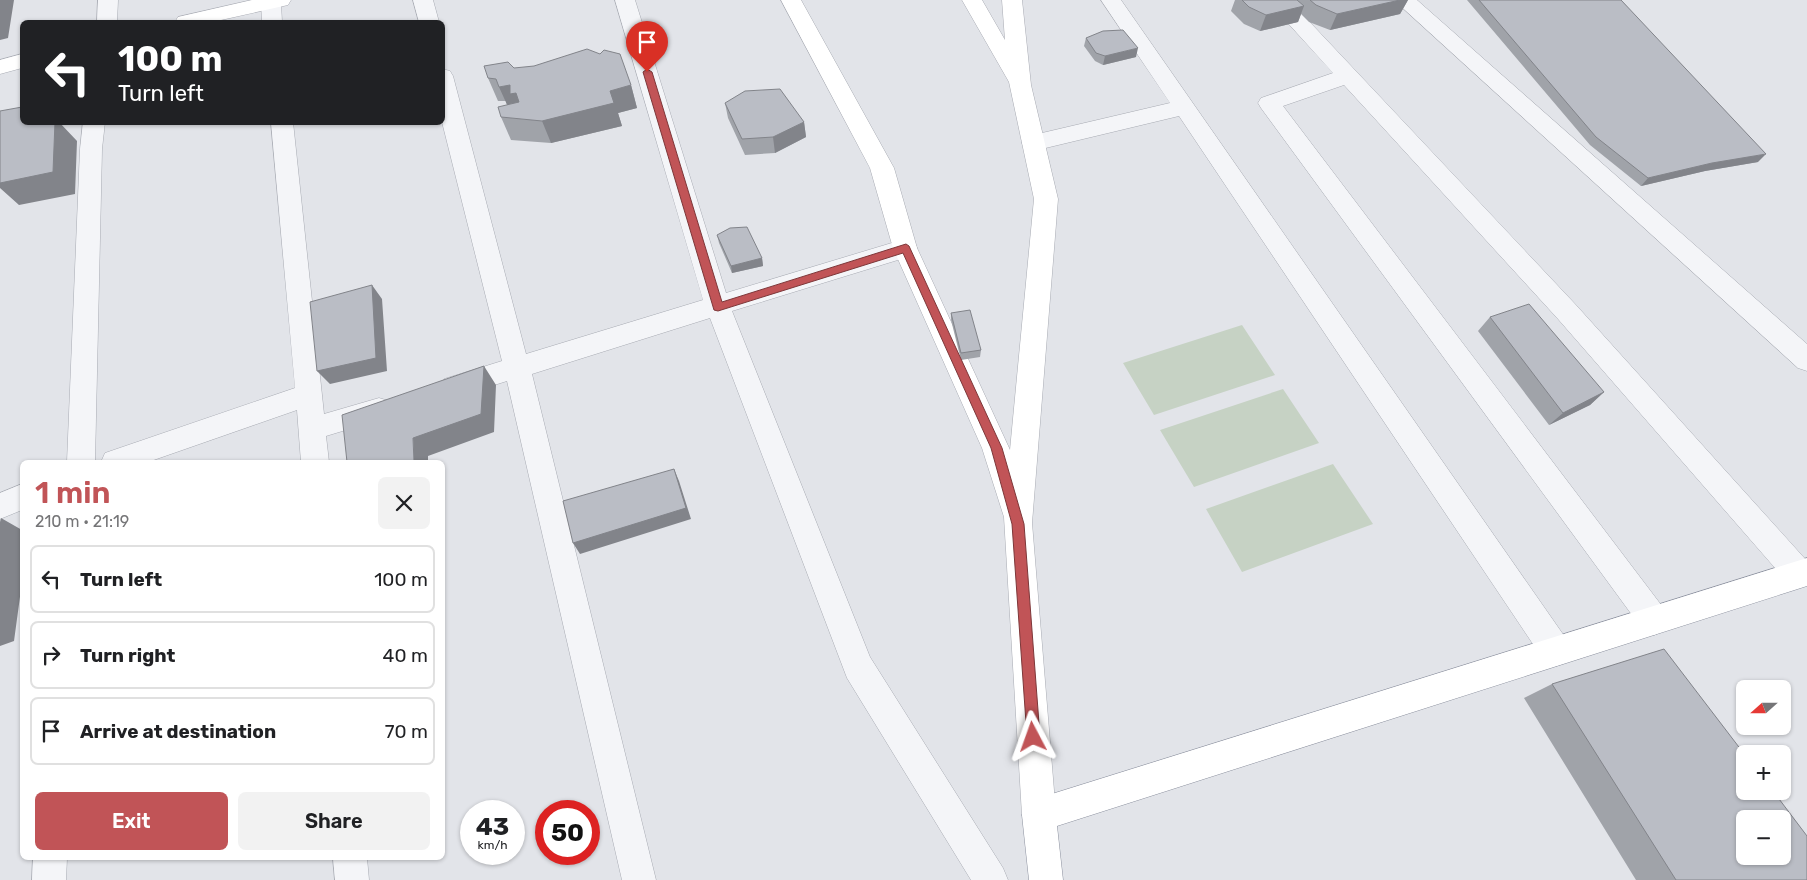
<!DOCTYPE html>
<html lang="en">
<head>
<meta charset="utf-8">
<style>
  body { margin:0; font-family:Rubik,sans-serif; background:#f2f2f2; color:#202124; height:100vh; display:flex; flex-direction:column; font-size:19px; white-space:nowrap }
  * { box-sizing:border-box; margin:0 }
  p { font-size:16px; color:#757577 }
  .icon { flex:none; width:28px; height:28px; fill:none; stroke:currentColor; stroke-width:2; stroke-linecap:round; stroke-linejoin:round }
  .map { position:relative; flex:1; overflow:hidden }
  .side { position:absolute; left:20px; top:460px; width:425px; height:400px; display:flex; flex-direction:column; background:#fff; border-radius:8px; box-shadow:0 1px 4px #0004 }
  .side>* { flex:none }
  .top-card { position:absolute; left:20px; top:20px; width:425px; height:105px; border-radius:8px; box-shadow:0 1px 4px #0004; background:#202124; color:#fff; overflow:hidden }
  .needle { width:32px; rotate:249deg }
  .buttons { position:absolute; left:1736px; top:680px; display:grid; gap:10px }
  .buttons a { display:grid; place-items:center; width:55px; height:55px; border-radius:8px; background:#fff; box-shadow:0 1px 4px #0004; font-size:25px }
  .speed { position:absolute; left:460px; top:800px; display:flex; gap:10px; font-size:25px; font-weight:700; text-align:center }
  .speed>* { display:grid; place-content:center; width:65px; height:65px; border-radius:50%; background:#fff; box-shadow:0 1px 4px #0004; line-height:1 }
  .speed small { font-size:12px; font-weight:400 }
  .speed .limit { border:8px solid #d22; background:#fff; color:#111 }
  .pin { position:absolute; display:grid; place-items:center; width:42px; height:42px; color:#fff; margin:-51px -21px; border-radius:50% 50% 50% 0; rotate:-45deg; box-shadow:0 0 5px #0007 }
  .pin .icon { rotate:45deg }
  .me { position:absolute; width:55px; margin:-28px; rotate:356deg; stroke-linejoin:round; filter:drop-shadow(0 0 4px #0008) }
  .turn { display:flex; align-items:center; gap:18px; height:105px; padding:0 15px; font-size:22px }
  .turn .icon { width:65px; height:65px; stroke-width:2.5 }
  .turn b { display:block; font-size:35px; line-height:42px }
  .round { display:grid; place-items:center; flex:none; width:52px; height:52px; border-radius:8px; background:#f2f2f2 }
  .headline { display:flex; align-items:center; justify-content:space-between; height:85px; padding:0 15px }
  h1 { font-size:30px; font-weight:600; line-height:38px; color:#c15457 }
  .button { display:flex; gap:10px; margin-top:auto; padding:10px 15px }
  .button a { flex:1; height:58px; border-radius:8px; background:#c15457; color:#fff; font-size:20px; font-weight:600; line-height:58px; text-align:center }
  .button a+a { background:#f2f2f2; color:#202124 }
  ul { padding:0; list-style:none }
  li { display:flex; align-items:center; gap:15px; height:68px; margin:0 10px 8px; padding:0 5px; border:2px solid #e0e0e0; border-radius:8px }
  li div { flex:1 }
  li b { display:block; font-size:19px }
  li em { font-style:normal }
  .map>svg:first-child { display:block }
</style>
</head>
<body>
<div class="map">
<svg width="1807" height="880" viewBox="0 0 1807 880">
  <rect width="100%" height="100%" fill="#e2e4e9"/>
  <path fill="#c6d2c4" d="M1242,325L1275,375L1154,415L1123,363Z
    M1283,389L1319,443L1194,487L1160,430Z
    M1333,464L1373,524L1242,572L1206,509Z"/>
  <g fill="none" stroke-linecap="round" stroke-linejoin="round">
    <defs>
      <path id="street" d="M98,0H118L117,22H97Z
        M263,0H279L281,3L282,22H262L261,3Z
        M413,0H433L439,22H419Z
        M615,0H635L726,293L905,239L914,241L917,248L914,255L732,311L870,657L1003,868L1008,880H971L847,678L710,318L532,374L656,880H622L507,381L453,398L444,395L440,387L444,379L502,361L442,122V69L450,71L453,76L526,354L703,300Z
        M1101,0H1121L1567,640L1571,651L1567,662L1556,666L1545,662L1179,116L1033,151L1025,149L1022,143L1025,137L1170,103Z
        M1267,0H1289L1576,305L1807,561V585L1799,588L1789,584L1558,319L1344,85L1283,106L1665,610L1669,620L1665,630L1654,635L1643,630L1261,108L1258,103L1261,98L1333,73Z
        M1394,0H1417L1807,344V371L1798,368Z
        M83,122H105L102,149L95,462H67L80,149Z
        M271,122H293L324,414L379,398L389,401L393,409L389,417L326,436L329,462H301L297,410L148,462H101L105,453L295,388Z
        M22,484V510L0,519V493Z
        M33,858H67L66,880H32Z
        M333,858H367L369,880H335Z"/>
      <path id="secondary" d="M252,0H291L288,5L212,22H175L178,17Z
        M781,0H801L894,168L917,248L1010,450L1034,199L1009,82L962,0H982L1005,40L1002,0H1022L1031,85L1058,199L1032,523L1056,815L1051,827L1039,832L1027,827L1022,815L1004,517L982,448L893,248L870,168Z
        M22,54V68L0,74V60Z"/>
      <path id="highway" d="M1807,558V586L1057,826L1063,880H1029L1022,815L1027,803L1039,798Z"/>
    </defs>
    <use href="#street" stroke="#a8abb3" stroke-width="1"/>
    <use href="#secondary" stroke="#a8abb3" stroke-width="1"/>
    <use href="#highway" stroke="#8b909e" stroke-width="1"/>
    <use href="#street" fill="#f4f5f8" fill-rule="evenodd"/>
    <use href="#secondary" fill="#fff" fill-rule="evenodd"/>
    <use href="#highway" fill="#fff" fill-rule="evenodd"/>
  </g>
  <path fill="#a0a3a9" d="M1235,0H1408L1400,14L1330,30L1309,22L1301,14L1298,22L1260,31L1244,24L1231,11Z
    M1467,0H1621L1758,162L1705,171L1641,186L1590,145Z
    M1086,38L1136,57L1103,65L1095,61L1084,46Z
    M514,68L631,85L637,108L618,113L622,126L551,143L511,140L501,117L507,105L506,101H498L488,78Z
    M725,103L804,122L806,137L775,153L745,155L728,118Z
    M717,235L762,258L763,266L732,273L719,243Z
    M951,313L981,350L980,357L961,360L951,320Z
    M1490,317L1604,392L1590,405L1549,425L1478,331Z
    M1552,684L1807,880H1636L1524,698Z"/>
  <path fill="#82848a" d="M0,0H14L8,38L0,40Z
    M1400,0H1408L1400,14L1330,30L1337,14Z
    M1304,6L1298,22L1260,31L1266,15Z
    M1138,48L1136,57L1103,65L1105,56Z
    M510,85L516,93L526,115L509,109L499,87Z
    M631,85L637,108L618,113L622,126L551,143L542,121L610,91Z
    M55,122H59L77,141L75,194L19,205L0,188V183Z
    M804,122L806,137L775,153L773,137Z
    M1766,154L1758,162L1705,171L1641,186L1648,178L1712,163Z
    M762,258L763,266L732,273L731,266Z
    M372,285L382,299L387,371L330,384L317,371Z
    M484,366L496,385L494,432L428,456V462H414L413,438Z
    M1604,392L1590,405L1549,425L1563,413Z
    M674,469L679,481L691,519L580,554L573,543Z
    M1,518L22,530V582L14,641L0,646V522Z"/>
  <path fill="#babdc5" stroke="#82848a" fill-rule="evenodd" d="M1242,0H1297L1304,6L1266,15L1249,7Z
    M1310,0H1400L1337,14L1316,5Z
    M1479,0H1621L1766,154L1712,163L1648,178L1596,137Z
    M1123,30L1138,48L1105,56L1096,53L1086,38L1103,31Z
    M587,49L600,54L604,50L620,54L631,85L610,91L614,103L542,121L501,117L498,107L519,102L516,93L510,94V85L499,87L496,79L488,78L484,66L508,62L514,68L534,66Z
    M780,89L804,122L773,137L742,139L725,103L745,91Z
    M22,107V122H55L53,172L0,183V111Z
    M747,227L762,258L731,266L717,235L730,228Z
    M372,285L376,358L317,371L310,302Z
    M1529,304L1604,392L1563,413L1490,317Z
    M970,310L981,350L961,353L951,313Z
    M484,366L481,414L413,438L414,462H347L342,415Z
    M674,469L686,508L573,543L563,501Z
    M1664,649L1745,755V791H1773L1807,836V880H1676L1552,684ZM1745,819H1782V856H1745Z"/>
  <path fill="#c15457" stroke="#7d3739" d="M647,69L652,72L722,302L906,244L909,246L1002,448L1024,524L1040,737L1038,742L1033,744L1029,742L1027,737L1012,524L991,448L903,253L718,311L714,310L643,72Z"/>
</svg>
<div class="buttons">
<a><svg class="needle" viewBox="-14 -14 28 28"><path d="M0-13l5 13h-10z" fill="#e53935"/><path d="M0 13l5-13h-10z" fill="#757577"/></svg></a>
<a>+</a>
<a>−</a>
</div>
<div class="speed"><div>43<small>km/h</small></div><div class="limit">50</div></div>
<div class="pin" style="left:647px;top:72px;background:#d93025"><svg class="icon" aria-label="arrive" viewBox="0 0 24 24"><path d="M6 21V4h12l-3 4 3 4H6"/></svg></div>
<svg class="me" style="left:1033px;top:737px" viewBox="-20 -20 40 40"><path d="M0-17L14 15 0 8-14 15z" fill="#c15457" stroke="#fff" stroke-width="4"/></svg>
<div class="top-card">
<div class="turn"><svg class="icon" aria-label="left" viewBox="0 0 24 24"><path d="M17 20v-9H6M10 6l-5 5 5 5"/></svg><div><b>100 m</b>Turn left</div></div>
</div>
<section class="side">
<div class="headline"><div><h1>1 min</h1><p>210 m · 21:19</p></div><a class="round"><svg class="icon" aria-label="close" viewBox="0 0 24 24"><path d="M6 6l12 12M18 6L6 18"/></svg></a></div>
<ul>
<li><svg class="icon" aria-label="left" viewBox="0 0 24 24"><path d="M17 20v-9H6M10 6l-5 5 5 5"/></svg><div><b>Turn left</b></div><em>100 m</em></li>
<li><svg class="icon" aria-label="right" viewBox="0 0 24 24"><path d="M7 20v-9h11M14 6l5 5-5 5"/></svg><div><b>Turn right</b></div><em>40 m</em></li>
<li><svg class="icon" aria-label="arrive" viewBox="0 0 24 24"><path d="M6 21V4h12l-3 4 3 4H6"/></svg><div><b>Arrive at destination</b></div><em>70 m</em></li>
</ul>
<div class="button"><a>Exit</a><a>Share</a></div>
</section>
</div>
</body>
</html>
